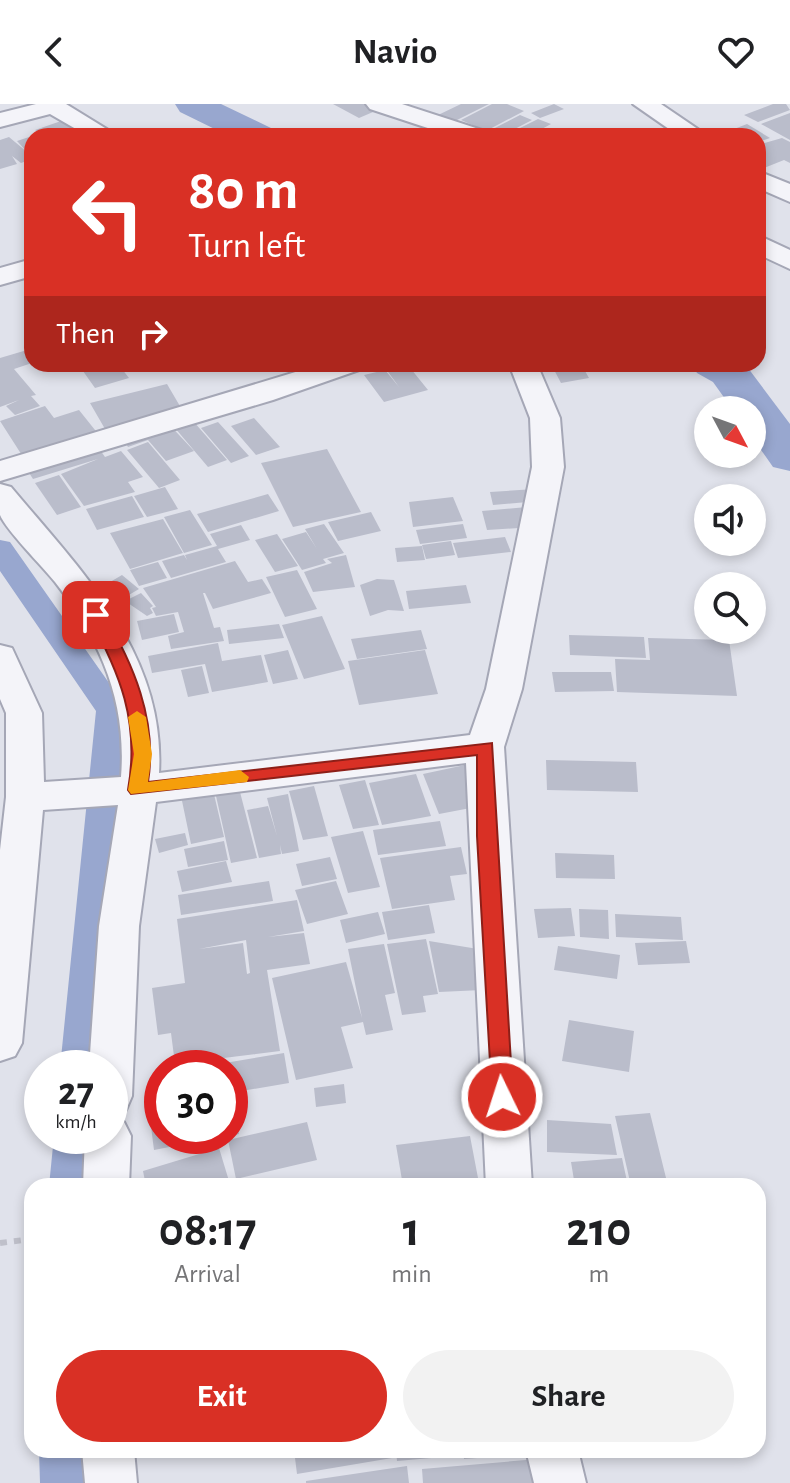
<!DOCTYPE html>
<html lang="en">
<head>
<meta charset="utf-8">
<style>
  body { margin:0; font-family:"Alegreya Sans",sans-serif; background:#f2f2f2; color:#202124; height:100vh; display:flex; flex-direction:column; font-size:30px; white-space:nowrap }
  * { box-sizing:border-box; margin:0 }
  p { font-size:26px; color:#757577 }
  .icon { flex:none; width:44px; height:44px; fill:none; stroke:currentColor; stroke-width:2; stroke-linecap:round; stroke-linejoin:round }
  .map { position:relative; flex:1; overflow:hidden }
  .details { position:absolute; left:24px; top:1074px; width:742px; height:280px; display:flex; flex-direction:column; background:#fff; border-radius:24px; box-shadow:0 4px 12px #0003 }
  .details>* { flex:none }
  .hud { position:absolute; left:24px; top:24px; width:742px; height:244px; border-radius:24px; box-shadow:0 4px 12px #0003; background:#d93025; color:#fff; overflow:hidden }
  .needle { width:52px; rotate:131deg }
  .buttons { position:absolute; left:694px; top:292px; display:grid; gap:16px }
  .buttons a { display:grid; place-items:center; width:72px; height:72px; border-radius:50%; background:#fff; box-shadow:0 4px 12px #0003; font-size:40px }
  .speed { position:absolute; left:24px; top:946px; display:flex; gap:16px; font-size:40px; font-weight:700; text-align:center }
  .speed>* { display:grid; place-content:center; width:104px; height:104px; border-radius:50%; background:#fff; box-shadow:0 4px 12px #0003; line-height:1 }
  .speed small { font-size:20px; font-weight:400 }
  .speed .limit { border:12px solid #d22; background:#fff; color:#111 }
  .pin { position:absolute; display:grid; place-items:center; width:68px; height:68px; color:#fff; margin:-34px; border-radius:16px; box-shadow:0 4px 12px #0006 }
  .me { position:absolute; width:88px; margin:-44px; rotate:356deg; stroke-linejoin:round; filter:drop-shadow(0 0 6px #0008) }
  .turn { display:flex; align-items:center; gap:28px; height:168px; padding:0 32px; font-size:36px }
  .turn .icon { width:104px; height:104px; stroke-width:2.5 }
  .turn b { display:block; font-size:56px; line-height:68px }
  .then { display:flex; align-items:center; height:76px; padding:0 32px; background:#0003; gap:16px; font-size:30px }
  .eta { display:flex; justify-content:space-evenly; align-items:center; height:136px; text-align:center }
  .eta b { font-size:48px; font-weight:700; line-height:56px }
  .cta { display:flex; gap:16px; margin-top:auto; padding:16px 32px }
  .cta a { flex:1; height:92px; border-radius:48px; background:#d93025; color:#fff; font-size:32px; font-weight:700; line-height:92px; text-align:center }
  .cta a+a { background:#f2f2f2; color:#202124 }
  header { display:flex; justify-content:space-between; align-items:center; height:104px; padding:0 32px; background:#fff; font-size:36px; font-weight:700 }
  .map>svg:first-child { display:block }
</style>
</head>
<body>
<header><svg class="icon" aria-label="back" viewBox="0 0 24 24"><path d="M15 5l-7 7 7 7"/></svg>Navio<svg class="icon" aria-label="heart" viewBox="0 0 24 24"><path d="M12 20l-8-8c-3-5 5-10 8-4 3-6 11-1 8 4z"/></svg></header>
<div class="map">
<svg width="790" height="1379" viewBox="0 0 790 1379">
  <rect width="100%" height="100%" fill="#e0e2eb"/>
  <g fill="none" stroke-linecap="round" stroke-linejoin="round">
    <path fill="#98a7cf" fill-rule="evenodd" d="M0,436L10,438L128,606L100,964H60L96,607L0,467Z
      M54,1032H94L91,1082H49Z
      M39,1346H85L88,1379H40Z"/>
    <path fill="#98a7cf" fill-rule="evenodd" d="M175,0H221L271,24L276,32H229L180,8Z
      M691,260H745L790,320V367L773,363L752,333V306H733L713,278L697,269Z"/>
  </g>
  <path fill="#babdcb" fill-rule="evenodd" d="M333,0H370L380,5L359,14Z
    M461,0H489L451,19L436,12Z
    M492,0H507L524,7L486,27L461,16Z
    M554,0L564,5L540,14L531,9Z
    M773,0H786L790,6L758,18L744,11Z
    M790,9V36L761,20Z
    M520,11L532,16L501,32L489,27Z
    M538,15L551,20L529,32L512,28Z
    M64,16L88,32H44L35,26Z
    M429,19L444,25L430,32H405Z
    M747,20L770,34L758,38V32H716Z
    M32,32V55L21,59L12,52L17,60L0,65V36L9,33L27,48L17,37Z
    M782,34L790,38V59L784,56L764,64L758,60V41Z
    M27,246L32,259L14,265L36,291L31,292L40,302L15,311L6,302L19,296L0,303V254Z
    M78,260H118L129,274L95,284Z
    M407,260L428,286L384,298L364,271L385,266L399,283L386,265Z
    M551,260H581L589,274L561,279Z
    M167,280L184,309L105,325L90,299Z
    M45,302L54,314L79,306L99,331L25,356L0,317Z
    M254,314L280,343L256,351L231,322Z
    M166,317L194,347L166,357L148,336L128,343L120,330Z
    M194,318L227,356L208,363L175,324Z
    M218,318L249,352L231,359L201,324Z
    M148,338L180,376L159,384L127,346Z
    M98,343L105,353L121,347L143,373L128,378L135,388L84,402L61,370L98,355L33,375L26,364Z
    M327,345L361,408L293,423L261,359Z
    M59,371L81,403L57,411L35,379Z
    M165,383L178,405L147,413L134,392Z
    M535,385L539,397L493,401L490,388Z
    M268,390L279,407L208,428L197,410Z
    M132,392L144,413L97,426L86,405Z
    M453,393L463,417L413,423L409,398Z
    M527,403L533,423L487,426L482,407Z
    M190,406L212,441L184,449L164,413Z
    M371,408L381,427L338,437L328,418Z
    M163,415L183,449L130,465L110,429Z
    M324,420L344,449L323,455L326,459L302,466L282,435L306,428L317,445L305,425Z
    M463,420L467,434L420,440L416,426Z
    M241,421L250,436L218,445L226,458L171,474L162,457L184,451L187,456L185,451L217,442L210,430Z
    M277,430L298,462L275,468L255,436Z
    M505,433L511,448L458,454L453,439Z
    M451,437L455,451L426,455L422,441Z
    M422,442L425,456L397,458L395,444Z
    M346,451L355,483L313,488L304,468L332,459L327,455Z
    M235,457L248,478L262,475L271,489L213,505L205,489H203L214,524L220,523L224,537L171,545L168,532L192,526L184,528L178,508L156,512L152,504L156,503L143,484Z
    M158,458L167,474L139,482L130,466Z
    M297,466L317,505L285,513L266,473Z
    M122,471L139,485L122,495L105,481Z
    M377,475L394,476L404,507L388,506L370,512L360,481Z
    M466,481L471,499L409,505L406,487Z
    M141,489L153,502L150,504L153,509L147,512L125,497Z
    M174,510L179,528L142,536L137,517Z
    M322,512L345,565L304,575L282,521Z
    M279,520L284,534L229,540L227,526Z
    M421,526L427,545L357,555L351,535Z
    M569,531L644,533L646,554L570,551Z
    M648,534L729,536L737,592L617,588L615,555L650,556Z
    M218,539L222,557L261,551L268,578L212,588L205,560L152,569L148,552Z
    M288,546L298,575L273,580L264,551Z
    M425,546L438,590L359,601L348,557Z
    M202,562L209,589L188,593L181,566Z
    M552,568H611L614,587L555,588Z
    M546,656L636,658L638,688L547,686Z
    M465,661L481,702L439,710L423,670Z
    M416,670L431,712L382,721L369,679Z
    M365,676L379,721L353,725L339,681Z
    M314,682L328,732L303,736L289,687Z
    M213,686L224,733L191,740L181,692Z
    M240,688L257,754L231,759L216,692Z
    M288,690L299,747L282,750L280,741L281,750L259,754L247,706L268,702L277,732L267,694Z
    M440,717L446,742L378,751L373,726Z
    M363,727L380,783L348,789L331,733Z
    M185,729L188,741L159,749L155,735Z
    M224,737L228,756L188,763L184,745Z
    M461,743L467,770L450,772L455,796L392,805L380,754Z
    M555,749L614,751L615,775L556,774Z
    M330,753L337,775L302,782L296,760Z
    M226,757L232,778L182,788L177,767Z
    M269,777L273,797L181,811L178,791Z
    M336,777L348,810L307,820L295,786Z
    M297,796L304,827L268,833L304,829L310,860L267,866L280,947L175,960L171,929L158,931L152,884L185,879L177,815ZM246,836L250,869L247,870L243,839L199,845Z
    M429,801L435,829L388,836L382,808Z
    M571,804L575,832L538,834L534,805Z
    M579,805L608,806L609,835L580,833Z
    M378,808L385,830L346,839L340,816Z
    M615,810L681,813L683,836L616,833Z
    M426,835L438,890L423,892L426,908L402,911L387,840Z
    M429,837L478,845L482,886L439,888Z
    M686,837L690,859L638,861L635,839Z
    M384,840L395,889L385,891L393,926L366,931L363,918L341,923L353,964L296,976L272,874L346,858L362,914L348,845Z
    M558,842L620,851L617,875L554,866Z
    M569,916L634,927L629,968L562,957Z
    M284,949L289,979L230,989V964H195Z
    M162,980V1001L151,1003L150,982Z
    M344,980L346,999L316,1003L314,984Z
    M230,991L239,1030L230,1032Z
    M162,1004V1032L221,1033L154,1046L149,1007Z
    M650,1009L668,1082H631L615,1012Z
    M547,1016L611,1020L617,1051L547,1048Z
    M307,1018L317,1056L236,1075L228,1036Z
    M470,1032L478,1074L403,1082L396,1041Z
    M219,1044L229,1077L213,1082H146L143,1067Z
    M622,1054L628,1082H575L571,1058Z
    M294,1346H391L392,1354L297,1370Z
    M396,1346H453L454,1352L397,1357Z
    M463,1346H540L541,1349L464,1355Z
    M549,1354L552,1379H423L422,1365Z
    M407,1362L409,1379H306V1377Z"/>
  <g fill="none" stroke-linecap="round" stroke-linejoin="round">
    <defs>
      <path id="street" d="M36,0H66L118,32H88L50,10L0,23V9Z
        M366,0H402L485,27L488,32H452L370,5Z
        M633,0H661L708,32H679Z
        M758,67L790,80V98L758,84Z
        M758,131L790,146V165L758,150Z
        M32,155V172L0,181V164Z
        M322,260H363L359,266L273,296L0,377V357Z
        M509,260H537L560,314L564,363L522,585L504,643L532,1082H486L466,659L156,698L139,822L132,992L126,1006L110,1011V964H89L99,822L118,701L43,706L22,939L15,952L0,957V746L6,693V609L0,595V541L12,544L42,609L44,678L121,673C127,598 101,537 55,478C43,463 6,426 0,411C0,403 0,389 0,380L11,383C82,468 166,550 159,669L470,631L486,585L532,363L530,314Z
        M110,1013L124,1018L131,1032L129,1082H83L85,1032H110Z
        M82,1346H134L137,1379H85Z
        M526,1346H578L586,1379H534Z"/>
    </defs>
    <use href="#street" stroke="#a5a7b6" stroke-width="4"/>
    <path stroke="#bfc0ca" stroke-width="6" stroke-dasharray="7 7" stroke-linecap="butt" d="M0,1139L32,1135"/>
    <use href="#street" fill="#f4f4f9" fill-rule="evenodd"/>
  </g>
  <path fill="#d93025" stroke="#8d1f18" stroke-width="2" d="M96,506L102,507C133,559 158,616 148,678L492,639L513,993L510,1000H495L492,993L477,732V651L131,690L128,686C140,618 120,569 88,511Z"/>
  <path fill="#f59e0b" d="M137,607L146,613L152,650L148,678L240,666L249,673L247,678L131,690L128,686L134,650L128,613Z"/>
</svg>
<div class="buttons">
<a><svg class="needle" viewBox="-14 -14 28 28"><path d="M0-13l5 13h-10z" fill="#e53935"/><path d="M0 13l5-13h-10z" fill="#757577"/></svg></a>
<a><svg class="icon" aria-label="sound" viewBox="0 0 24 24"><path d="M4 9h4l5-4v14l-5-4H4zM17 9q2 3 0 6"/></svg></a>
<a><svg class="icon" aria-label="search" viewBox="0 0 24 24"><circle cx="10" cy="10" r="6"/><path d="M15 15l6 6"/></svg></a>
</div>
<div class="speed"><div>27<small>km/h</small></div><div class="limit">30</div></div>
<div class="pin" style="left:96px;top:511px;background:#d93025"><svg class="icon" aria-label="arrive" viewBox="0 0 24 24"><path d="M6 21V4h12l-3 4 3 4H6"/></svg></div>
<svg class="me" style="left:502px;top:993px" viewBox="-20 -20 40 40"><circle r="17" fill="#d93025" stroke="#fff" stroke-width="3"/><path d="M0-11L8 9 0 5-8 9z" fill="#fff"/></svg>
<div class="hud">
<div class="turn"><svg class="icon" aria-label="left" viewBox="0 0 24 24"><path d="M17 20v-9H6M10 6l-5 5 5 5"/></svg><div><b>80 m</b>Turn left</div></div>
<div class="then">Then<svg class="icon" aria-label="right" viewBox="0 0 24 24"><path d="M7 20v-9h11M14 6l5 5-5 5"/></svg></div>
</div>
<section class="details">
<div class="eta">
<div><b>08:17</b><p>Arrival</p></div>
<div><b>1</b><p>min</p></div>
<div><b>210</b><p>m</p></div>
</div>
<div class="cta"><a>Exit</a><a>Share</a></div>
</section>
</div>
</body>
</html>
